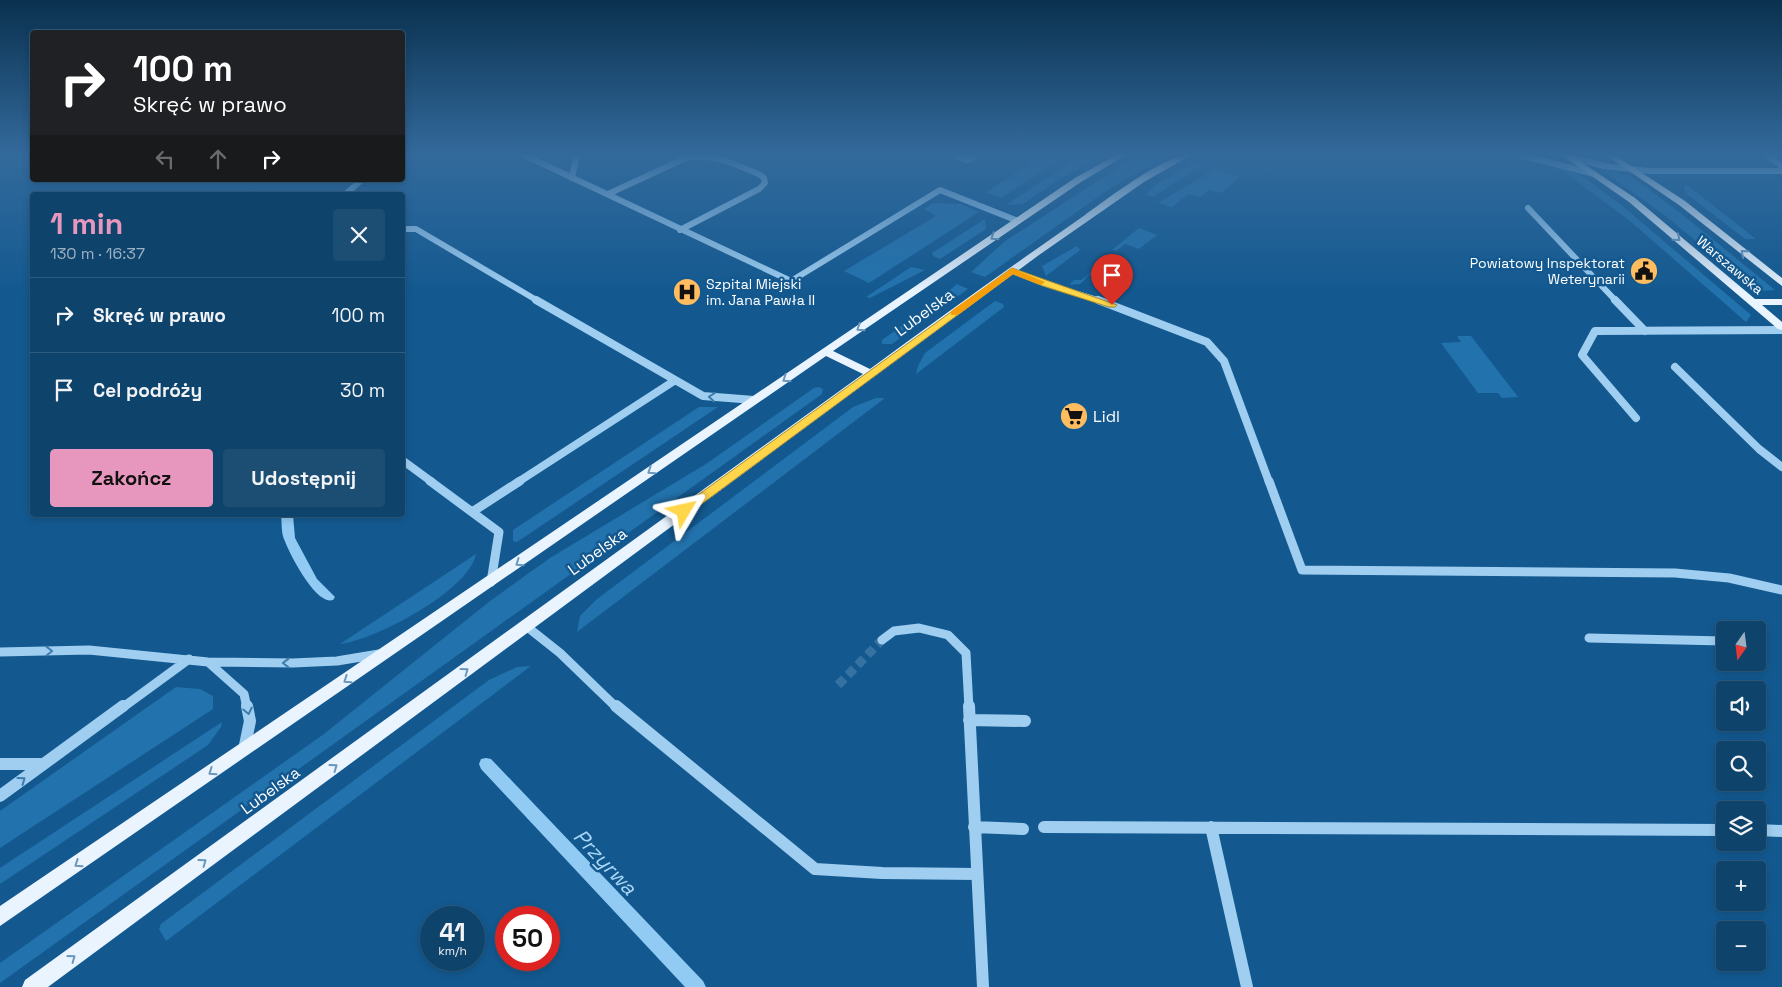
<!DOCTYPE html>
<html lang="pl">
<head>
<meta charset="utf-8">
<style>
  body { margin:0; font-family:"Space Grotesk",sans-serif; background:#1c4e74; color:#f1f3f6; height:100vh; display:flex; flex-direction:column; font-size:19px; white-space:nowrap }
  * { box-sizing:border-box; margin:0 }
  p { font-size:16px; color:#9bb0c2 }
  .icon { flex:none; width:28px; height:28px; fill:none; stroke:currentColor; stroke-width:2; stroke-linecap:round; stroke-linejoin:round }
  .map { position:relative; flex:1; overflow:hidden }
  .drawer { position:absolute; left:30px; top:192px; width:375px; height:325px; display:flex; flex-direction:column; background:#0e436c; border-radius:5px; box-shadow:0 2px 8px #0003,0 0 0 1px #2e5c7f }
  .drawer>* { flex:none }
  .guide { position:absolute; left:30px; top:30px; width:375px; height:152px; border-radius:5px; box-shadow:0 2px 8px #0003,0 0 0 1px #2e5c7f; background:#202124; color:#fff; overflow:hidden }
  .needle { width:32px; rotate:194deg }
  .tools { position:absolute; left:1716px; top:621px; display:grid; gap:10px }
  .tools a { display:grid; place-items:center; width:50px; height:50px; border-radius:5px; background:#0e436c; box-shadow:0 2px 8px #0003,0 0 0 1px #2e5c7f; font-size:25px }
  .speed { position:absolute; left:420px; top:906px; display:flex; gap:10px; font-size:25px; font-weight:700; text-align:center }
  .speed>* { display:grid; place-content:center; width:65px; height:65px; border-radius:50%; background:#0e436c; box-shadow:0 2px 8px #0003,0 0 0 1px #2e5c7f; line-height:1 }
  .speed small { font-size:12px; font-weight:400 }
  .speed .limit { border:8px solid #d22; background:#fff; color:#111 }
  .pin { position:absolute; display:grid; place-items:center; width:42px; height:42px; color:#fff; margin:-51px -21px; border-radius:50% 50% 50% 0; rotate:-45deg; box-shadow:0 0 5px #0007 }
  .pin .icon { rotate:45deg }
  .me { position:absolute; width:55px; margin:-28px; rotate:54deg; stroke-linejoin:round; filter:drop-shadow(0 0 4px #0008) }
  .turn { display:flex; align-items:center; gap:18px; height:105px; padding:0 20px; font-size:22px }
  .turn .icon { width:65px; height:65px; stroke-width:2.5 }
  .turn b { display:block; font-size:35px; line-height:42px }
  .lanes { display:flex; align-items:center; height:48px; padding:0 20px; background:#0003; justify-content:center; gap:25px; direction:ltr }
  .lanes .off { opacity:.35 }
  .round { display:grid; place-items:center; flex:none; width:52px; height:52px; border-radius:5px; background:#1c4e74 }
  .overview { display:flex; align-items:center; justify-content:space-between; height:85px; padding:0 20px }
  h1 { font-size:30px; font-weight:600; line-height:38px; color:#e797bd }
  .button { display:flex; gap:10px; margin-top:auto; padding:10px 20px }
  .button a { flex:1; height:58px; border-radius:5px; background:#e797bd; color:#111; font-size:20px; font-weight:600; line-height:58px; text-align:center }
  .button a+a { background:#1c4e74; color:#f1f3f6 }
  ul { padding:0; list-style:none }
  li { display:flex; align-items:center; gap:15px; height:75px; padding:0 20px; border-top:1px solid #2e5c7f }
  li div { flex:1 }
  li b { display:block; font-size:19px }
  li em { font-style:normal }
  .map>svg:first-child { display:block }
</style>
</head>
<body>
<div class="map">
<svg width="1782" height="987" viewBox="0 0 1782 987">
  <rect width="100%" height="100%" fill="#135990"/>
  <path fill="#2272ad" d="M1046,154H1068L1001,198L986,192Z
    M1083,154H1104L1058,180L1023,204L1006,205Z
    M1140,155L1150,158L1156,162L1109,189L985,277L971,272L1005,241L1124,164Z
    M1195,162L1205,165L1177,181L1153,197L1146,194L1158,183Z
    M1559,168L1582,176L1620,204L1751,315L1746,322L1629,220Z
    M1215,169L1240,177L1221,193L1209,190L1200,197L1189,194L1172,207L1158,203Z
    M1600,169L1630,176L1649,189L1683,215L1775,290L1759,291L1752,288L1667,217Z
    M1685,185H1687L1756,239H1745L1687,194L1684,190Z
    M933,203L961,204L979,212L869,283L844,271L936,216L924,209Z
    M985,219L986,229L940,259L933,256L932,253Z
    M1139,228L1157,235L1139,249L1125,244L1116,251L1112,250Z
    M1077,246L1080,250L1046,276L1042,266Z
    M1114,255L1127,259L1120,265L1126,267C1115,275 1106,268 1094,272C1085,276 1086,280 1080,284L1069,285L1074,280H1081L1097,268L1096,262L1105,261V258Z
    M911,267L925,270L870,298L866,297Z
    M957,284L968,289L892,344H882V340L938,300Z
    M995,301L1003,304L1004,307L916,374L918,366L925,353Z
    M1457,336H1471L1518,397L1502,398L1498,393H1478L1441,343L1461,342Z
    M819,387L823,389L822,394L0,983V963L324,734L490,601L550,558L706,464L814,388Z
    M876,398H885L577,632L580,616L597,599L853,407Z
    M699,407H718L517,542L513,541V530Z
    M476,554C469,591 375,640 340,644Z
    M531,666L166,941L159,929L161,924L489,680L517,667Z
    M176,687L200,689L213,696V709L0,848V811Z
    M222,722L221,727L208,745L0,884V868Z"/>
  <g fill="none" stroke-linecap="round" stroke-linejoin="round">
    <path fill="#91cbf4" fill-rule="evenodd" d="M357,180H366L349,195H340Z
      M281,515H293L295,538L317,579L335,597L333,600C316,606 289,553 284,539C281,532 282,522 281,515Z
      M486,758L491,759L703,981L706,987H685L481,769L479,764L481,759Z"/>
    <path stroke="#3672a1" stroke-width="9" stroke-dasharray="9 5" stroke-linecap="butt" d="M838,685L882,640"/>
    <path stroke="#9fcef1" stroke-width="6" d="M522,154L791,281L940,190L1018,221
      M949,154L967,160L978,154
      M1517,154L1594,174
      M1765,154L1782,166
      M1568,156L1604,166L1650,171H1782
      M572,178L577,154
      M608,194L688,157H707L724,160L759,174L764,178L765,183L759,189L680,230
      M1528,208L1616,301
      M402,229H416L538,301
      M1012,271L1046,284L1101,301"/>
    <path stroke="#9fcef1" stroke-width="8" d="M536,300L703,396L754,400
      M1098,300L1207,342L1224,361L1269,482
      M1615,300L1645,331
      M1675,367L1759,449L1782,467
      M1636,418L1582,355L1595,331L1782,330
      M402,460L432,482
      M518,482L674,381"/>
    <path stroke="#9fcef1" stroke-width="9" d="M430,481L499,532L491,582
      M1269,481L1302,570L1675,573L1729,578L1782,590
      M472,512L520,481
      M526,626L560,653L617,708
      M1589,638L1725,641
      M882,640L894,631L919,628L948,635L966,653L969,708
      M0,652L89,650L208,662L293,663L337,661L379,654
      M208,662L244,694L247,708
      M122,708L189,659"/>
    <path stroke="#9fcef1" stroke-width="12" d="M616,706L815,869L882,873L977,874
      M969,706L983,987
      M969,720L1025,721
      M244,750L250,721L247,706
      M0,764H43
      M0,796L123,706
      M974,827L1023,829
      M1044,827L1725,830
      M1211,827L1247,987
      M1758,830L1782,831"/>
    <path fill="#e9f4ff" fill-rule="evenodd" d="M1118,154H1128L1081,182L833,351L870,369C941,317 1013,265 1085,215C1109,198 1165,154 1193,154L1144,182L1039,255L48,987H22L25,980L863,374L826,356L0,926V906L1075,178Z
      M1560,154H1569L1635,198L1755,299H1782V305H1762L1782,322V330L1778,329L1629,202Z
      M1604,154H1613L1685,201L1782,278V286L1679,205Z"/>
  </g>
  <defs><path id="oneway-chevron" d="M-2-3.5L2.5 0L-2 3.5" fill="none" stroke-width="1.6" stroke-linecap="round" stroke-linejoin="round" transform="scale(1.25)"/></defs>
  <g stroke="#6997bc">
    <use href="#oneway-chevron" transform="translate(994 237) rotate(146)"/>
    <use href="#oneway-chevron" transform="translate(1677 238) rotate(40)"/>
    <use href="#oneway-chevron" transform="translate(1744 253) rotate(-141)"/>
    <use href="#oneway-chevron" transform="translate(860 328) rotate(146)"/>
    <use href="#oneway-chevron" transform="translate(786 379) rotate(146)"/>
    <use href="#oneway-chevron" transform="translate(651 471) rotate(146)"/>
    <use href="#oneway-chevron" transform="translate(519 563) rotate(145)"/>
    <use href="#oneway-chevron" transform="translate(465 671) rotate(-36)"/>
    <use href="#oneway-chevron" transform="translate(347 680) rotate(146)"/>
    <use href="#oneway-chevron" transform="translate(334 767) rotate(-36)"/>
    <use href="#oneway-chevron" transform="translate(212 772) rotate(146)"/>
    <use href="#oneway-chevron" transform="translate(203 862) rotate(-36)"/>
    <use href="#oneway-chevron" transform="translate(78 864) rotate(146)"/>
    <use href="#oneway-chevron" transform="translate(72 958) rotate(-36)"/>
  </g>
  <g stroke="#3d7cad">
    <use href="#oneway-chevron" transform="translate(712 397) rotate(-175)"/>
    <use href="#oneway-chevron" transform="translate(49 651) rotate(-1)"/>
    <use href="#oneway-chevron" transform="translate(286 663) rotate(-180)"/>
    <use href="#oneway-chevron" transform="translate(248 711) rotate(78)"/>
    <use href="#oneway-chevron" transform="translate(22 780) rotate(-36)"/>
  </g>
  <linearGradient id="sky" x2="0" y2="1"><stop stop-color="#0a314f"/><stop offset="0.53" stop-color="#336a9c"/><stop offset="1" stop-color="#336a9c" stop-opacity="0"/></linearGradient>
  <rect width="1782" height="292" fill="url(#sky)"/>
  <path fill="#ffd54a" stroke="#a68a30" d="M1012,268L1117,305L1115,307H1109L1043,286L1013,274L688,514H680L678,511L680,508Z"/>
  <path fill="#f59e0b" d="M1012,268L1045,282L1041,285L1013,274L958,315H951V311Z"/>
  <defs>
    <symbol id="civic-disc" viewBox="-11 -11 22 22"><circle r="9.5" fill="#ffbd5f" stroke="#135990"/><path d="M-.6-6.5H3V-4.5H.6V-3L4-1V1h2V6H-6V1h2V-1L-.6-3ZM-1.2 2.5V6h2.4V2.5Z" fill="#111"/></symbol>
    <symbol id="hospital-disc" viewBox="-11 -11 22 22"><circle r="9.5" fill="#ffbd5f" stroke="#135990"/><path d="M-5-5h3v3.5h4V-5h3V5h-3V1.5h-4V5h-3Z" fill="#111"/></symbol>
    <symbol id="supermarket-disc" viewBox="-11 -11 22 22"><circle r="9.5" fill="#ffbd5f" stroke="#135990"/><path d="M-6-5.5h2.5l.6 2H6L4.5 2H-2.5L-4.4-4H-6ZM-1.5 3.2a1.3 1.3 0 1 0 .1 0ZM3 3.2a1.3 1.3 0 1 0 .1 0Z" fill="#111"/></symbol>
  </defs>
  <g fill-rule="evenodd">
    <use href="#civic-disc" x="1628" y="255" width="32" height="32"/>
    <use href="#hospital-disc" x="671" y="276" width="32" height="32"/>
    <use href="#supermarket-disc" x="1058" y="400" width="32" height="32"/>
  </g>
  <g text-anchor="middle" stroke-width="5" stroke-linejoin="round" paint-order="stroke">
    <g font-size="14" fill="#fff" stroke="#135990" text-anchor="end">
      <text x="1625" y="268">Powiatowy Inspektorat<tspan x="1625" dy="16">Weterynarii</tspan></text>
      <text x="706" y="289" text-anchor="start">Szpital Miejski<tspan x="706" dy="16">im. Jana Pawła II</tspan></text>
    </g>
    <g font-size="14" fill="#fff" stroke="#135990">
      <text transform="translate(1730 265) rotate(40)" y="5">Warszawska</text>
    </g>
    <g font-size="16" fill="#fff" stroke="#135990">
      <text transform="translate(924 312) rotate(-36)" y="6">Lubelska</text>
      <text transform="translate(597 551) rotate(-36)" y="6">Lubelska</text>
      <text transform="translate(270 790) rotate(-36)" y="6">Lubelska</text>
    </g>
    <g font-size="16" fill="#fff" stroke="#135990" text-anchor="start">
      <text x="1093" y="422">Lidl</text>
    </g>
    <g font-size="21" font-style="italic" fill="#abd8f8" stroke="#135990">
      <text transform="translate(605 862) rotate(47)" y="7">Przyrwa</text>
    </g>
  </g>
</svg>
<div class="tools">
<a><svg class="needle" viewBox="-14 -14 28 28"><path d="M0-13l5 13h-10z" fill="#e53935"/><path d="M0 13l5-13h-10z" fill="#9bb0c2"/></svg></a>
<a><svg class="icon" aria-label="sound" viewBox="0 0 24 24"><path d="M4 9h4l5-4v14l-5-4H4zM17 9q2 3 0 6"/></svg></a>
<a><svg class="icon" aria-label="search" viewBox="0 0 24 24"><circle cx="10" cy="10" r="6"/><path d="M15 15l6 6"/></svg></a>
<a><svg class="icon" aria-label="layers" viewBox="0 0 24 24"><path d="M12 4l9 5-9 5-9-5zM3 14l9 5 9-5"/></svg></a>
<a>+</a>
<a>−</a>
</div>
<div class="speed"><div>41<small>km/h</small></div><div class="limit">50</div></div>
<div class="pin" style="left:1112px;top:305px;background:#d93025"><svg class="icon" aria-label="arrive" viewBox="0 0 24 24"><path d="M6 21V4h12l-3 4 3 4H6"/></svg></div>
<svg class="me" style="left:684px;top:511px" viewBox="-20 -20 40 40"><path d="M0-17L14 15 0 8-14 15z" fill="#ffd54a" stroke="#fff" stroke-width="4"/></svg>
<div class="guide">
<div class="turn"><svg class="icon" aria-label="right" viewBox="0 0 24 24"><path d="M7 20v-9h11M14 6l5 5-5 5"/></svg><div><b>100 m</b>Skręć w prawo</div></div>
<div class="lanes"><svg class="icon off" aria-label="left" viewBox="0 0 24 24"><path d="M17 20v-9H6M10 6l-5 5 5 5"/></svg><svg class="icon off" aria-label="ahead" viewBox="0 0 24 24"><path d="M12 20V5M6 11l6-6 6 6"/></svg><svg class="icon" aria-label="right" viewBox="0 0 24 24"><path d="M7 20v-9h11M14 6l5 5-5 5"/></svg></div>
</div>
<section class="drawer">
<div class="overview"><div><h1>1 min</h1><p>130 m · 16:37</p></div><a class="round"><svg class="icon" aria-label="close" viewBox="0 0 24 24"><path d="M6 6l12 12M18 6L6 18"/></svg></a></div>
<ul>
<li><svg class="icon" aria-label="right" viewBox="0 0 24 24"><path d="M7 20v-9h11M14 6l5 5-5 5"/></svg><div><b>Skręć w prawo</b></div><em>100 m</em></li>
<li><svg class="icon" aria-label="arrive" viewBox="0 0 24 24"><path d="M6 21V4h12l-3 4 3 4H6"/></svg><div><b>Cel podróży</b></div><em>30 m</em></li>
</ul>
<div class="button"><a>Zakończ</a><a>Udostępnij</a></div>
</section>
</div>
</body>
</html>
